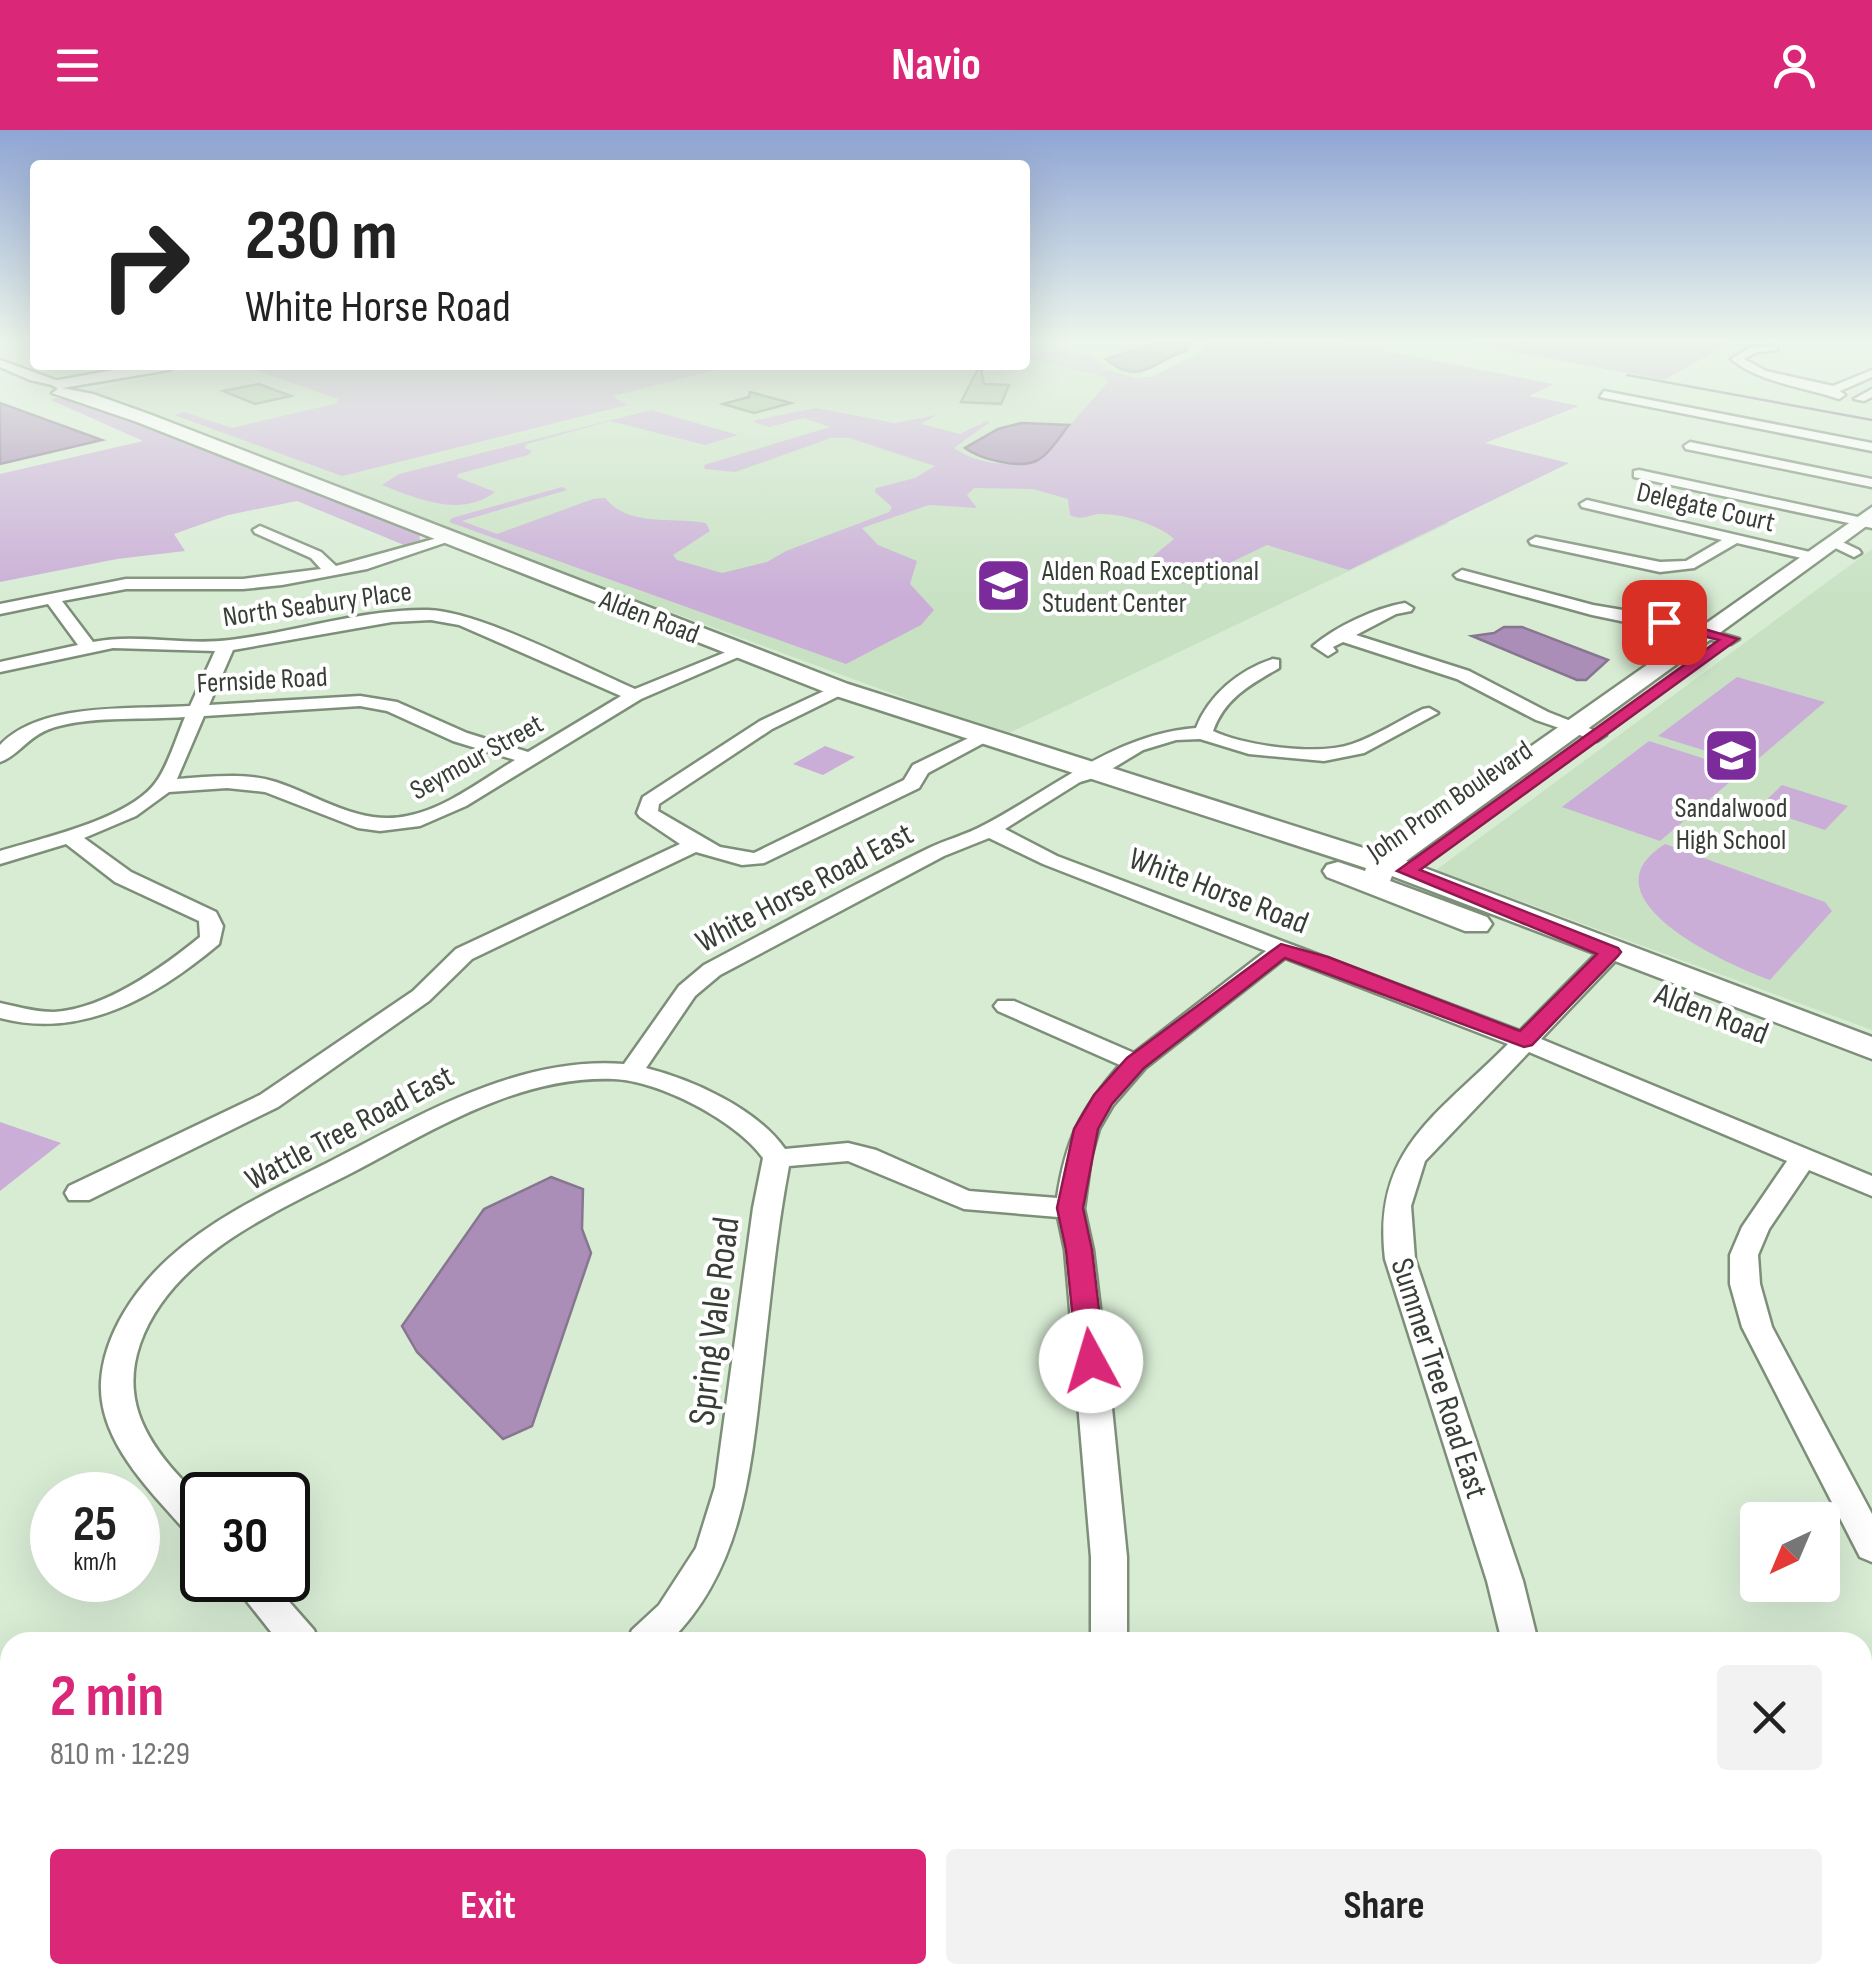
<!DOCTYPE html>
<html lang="en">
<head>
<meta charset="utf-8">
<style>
  body { margin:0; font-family:"Sofia Sans Condensed",sans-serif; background:#f2f2f2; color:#222; height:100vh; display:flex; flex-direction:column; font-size:38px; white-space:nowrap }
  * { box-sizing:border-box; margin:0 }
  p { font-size:32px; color:#767676 }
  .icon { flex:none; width:55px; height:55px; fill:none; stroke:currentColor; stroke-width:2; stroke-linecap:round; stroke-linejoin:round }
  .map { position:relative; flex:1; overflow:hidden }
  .side { position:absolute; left:0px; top:1502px; width:1872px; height:352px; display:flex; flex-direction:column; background:#fff; border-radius:30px 30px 0 0; box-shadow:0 10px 40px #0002 }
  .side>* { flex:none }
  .hud { position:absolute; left:30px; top:30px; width:1000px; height:210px; border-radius:10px; box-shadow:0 10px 40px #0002; background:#fff; color:#222; overflow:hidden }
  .needle { width:65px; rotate:224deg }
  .buttons { position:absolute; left:1740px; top:1372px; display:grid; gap:20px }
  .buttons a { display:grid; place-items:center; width:100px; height:100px; border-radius:10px; background:#fff; box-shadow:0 10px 40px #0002; font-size:50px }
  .speed { position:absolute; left:30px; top:1342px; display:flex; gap:20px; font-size:50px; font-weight:700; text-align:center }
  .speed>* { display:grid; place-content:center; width:130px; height:130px; border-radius:50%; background:#fff; box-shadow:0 10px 40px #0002; line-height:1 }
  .speed small { font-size:25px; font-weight:400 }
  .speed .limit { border:5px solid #111; border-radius:15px; background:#fff; color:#111 }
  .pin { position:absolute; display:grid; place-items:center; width:85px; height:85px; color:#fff; margin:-42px; border-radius:20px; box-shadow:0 5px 15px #0006 }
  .me { position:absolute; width:110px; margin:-55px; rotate:354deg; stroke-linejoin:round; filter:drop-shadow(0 0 8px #0008) }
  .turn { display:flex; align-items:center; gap:35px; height:210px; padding:0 50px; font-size:45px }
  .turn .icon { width:130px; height:130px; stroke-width:2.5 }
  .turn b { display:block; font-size:70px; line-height:85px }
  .round { display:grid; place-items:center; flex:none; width:105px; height:105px; border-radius:10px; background:#f2f2f2 }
  .summary { display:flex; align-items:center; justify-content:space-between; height:170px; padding:0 50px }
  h1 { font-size:60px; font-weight:700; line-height:75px; color:#db2777 }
  .button { display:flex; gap:20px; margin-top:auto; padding:20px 50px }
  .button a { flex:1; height:115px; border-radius:10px; background:#db2777; color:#fff; font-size:40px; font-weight:700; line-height:115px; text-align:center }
  .button a+a { background:#f2f2f2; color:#222 }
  header { display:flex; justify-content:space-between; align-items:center; height:130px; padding:0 50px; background:#db2777; color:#fff; font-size:45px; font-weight:700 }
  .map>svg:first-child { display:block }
</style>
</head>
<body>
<header><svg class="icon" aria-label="menu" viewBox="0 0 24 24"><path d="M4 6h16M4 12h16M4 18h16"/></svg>Navio<svg class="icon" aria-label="person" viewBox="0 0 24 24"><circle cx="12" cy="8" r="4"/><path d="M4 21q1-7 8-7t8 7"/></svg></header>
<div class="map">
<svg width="1872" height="1854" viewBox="0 0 1872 1854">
  <rect width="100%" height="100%" fill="#d8ecd4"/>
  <path fill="#c8e1c3" d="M1025,208H1150L1129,306L1450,393L1005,605L641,471L89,260L208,235H1025Z
    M1872,419V900L1436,740Z"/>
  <path fill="#caaed7" d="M1204,208H1318L1554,254L1529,266L1579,276L1485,313L1569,333L1349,440L1267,415L1186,454L1164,448L1151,428L1174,409C1160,395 1121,383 1100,384C1088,385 1082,391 1070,385L1068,369L1033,359L974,358L967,365L977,378L929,375L862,398L878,415L917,431L910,454L934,480L921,495L846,534L449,392L452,388L562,357L567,360L462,391L497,404L593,369L605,368C628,397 672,387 706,393L710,401L673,425L677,430L722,443L767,432L786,421L889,382L892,377L875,362L876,358L915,348L935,336L849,308H831L735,342L705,339L704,335L830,297L804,288L769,297L753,292L756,290L816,278L894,293L937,285L921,294L960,304L987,291L990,292L954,318C977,335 1012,337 1039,330L1108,252L1105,247L1031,229L1030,224L1069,220L1093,227L1104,239L1136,248L1151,247L1205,220Z
    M1440,208H1739L1664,250Z
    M240,235H737L612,266L627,275L342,346L174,285L184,282L232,298L338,273V269Z
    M55,268L78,271L419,403L420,410L404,415L297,371L228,385L174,404L185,421L117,429L0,452V344L143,311L51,270Z
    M651,280L738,305L705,315L610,291L527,314L525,318L532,321L528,325L458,344L457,347L495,362C461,388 418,369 382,355L399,344Z
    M1737,547L1825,572L1751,635L1658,606Z
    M1649,611L1743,641L1660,711L1562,677Z
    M825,616L855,627L823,645L793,634Z
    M1782,655L1848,676L1825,700L1758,678Z
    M1665,714L1825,772L1832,781L1770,850C1730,836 1578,768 1665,714Z
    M0,992L61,1013L0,1061Z
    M0,1568L10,1583V1731L0,1714Z
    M80,1845H182L188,1854H86Z"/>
  <path fill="#aa8eb7" stroke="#877690" stroke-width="2.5" d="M1174,208H1191L1186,221C1154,230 1139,258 1106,229Z
    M0,273L102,310L0,334Z
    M1021,293L1069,295C1060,306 1048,326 1036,331C1018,339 980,329 965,318L998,299Z
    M1504,497H1522L1608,530L1586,550H1577L1472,506L1494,503Z
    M551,1047L583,1059L582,1099L591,1123L532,1296L503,1309L417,1222L402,1196L484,1079Z"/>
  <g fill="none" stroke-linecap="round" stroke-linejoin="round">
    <path stroke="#877690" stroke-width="2.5" d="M1627,245L1872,290"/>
    <path stroke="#877690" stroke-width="10" d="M0,1680L10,1696
      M105,1845L110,1854"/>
  </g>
  <path fill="#a8caa1" stroke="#869882" stroke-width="2.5" d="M980,235L984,254L1009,255L1001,274L961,272Z
    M259,254L291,266L255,274L223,261Z
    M750,262L791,273L754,283L723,274L749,267Z"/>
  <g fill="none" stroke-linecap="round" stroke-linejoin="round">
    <defs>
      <path id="street" d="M1777,216V220L1757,222L1744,229L1766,241L1833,256L1872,240V247L1840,261L1845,265L1839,269C1805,257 1760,253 1731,229L1751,217Z
        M0,230L67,254L61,257L30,250L0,237Z
        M1872,259V267L1864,271L1854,269Z
        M1604,261L1872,313V321L1600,267Z
        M1690,312L1872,349V357L1686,319L1684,316Z
        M1639,340L1872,390V398L1634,347V341Z
        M1587,370L1814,423L1821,427L1814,431L1737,413L1694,438L1660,442L1531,414L1529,411L1536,407L1660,432L1686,431L1722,410L1582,377L1580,374Z
        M260,396L321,422L336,436L452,404L459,408L367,439L282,455L243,459H126L62,471L93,512C138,503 185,516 230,510C296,502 362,479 428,480C479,481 584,537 635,559L736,518L750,522L641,569L466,676L420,696L380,701L358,698L265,662L227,658L169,662L136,686L84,708L131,742L216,782L223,796L219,814C157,866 83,910 0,888V873C18,877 35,882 54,882C105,879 162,838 200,807L199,791L115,752L66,714L0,734V721C42,708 130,689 156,652C169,634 176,608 185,587C145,590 98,586 59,596C29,603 20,625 0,632V615C42,571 132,580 190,576L215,521L113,518L0,542V532L78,515L48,474L0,484V474L126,449H243L321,439L311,428L255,403L253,400ZM431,490L459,495L621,566L528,622L467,603L397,572L360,566L209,575L233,520L392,492ZM360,576L387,581L453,611L515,630C482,650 445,679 407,686C359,696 319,666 276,652C245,642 208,647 177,649L204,586Z
        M1834,408L1859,420L1861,423L1854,427L1829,415V409Z
        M1462,440L1593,475L1664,487L1739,509L1731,514L1592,485L1457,448L1454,445Z
        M1405,473L1413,478L1411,481L1396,484L1356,505L1469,541L1548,582L1606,605L1597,611L1536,590L1457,549L1343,512L1333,517L1336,521L1328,526L1313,516C1335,497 1375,478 1405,473Z
        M1273,529L1279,530V538C1250,555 1225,568 1213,601C1245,616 1318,626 1352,614C1376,606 1400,590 1423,579L1429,578L1438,583L1364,623L1324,631L1249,624L1200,609L1176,610L1143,620L1100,646L1080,652L1005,699L1057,726L1520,901L1603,817H1619L1622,822L1619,827L1541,909L1872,1046V1066L1809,1040L1769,1099L1758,1125L1760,1154L1772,1197L1872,1384V1432L1860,1427L1742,1197L1730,1154V1125L1742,1097L1787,1031L1529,922L1425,1031L1411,1076L1415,1129L1523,1451L1538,1512H1502L1487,1451L1385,1129C1372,1019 1438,985 1508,914L1285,828L1145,938L1113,975L1099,999L1091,1027L1084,1079L1093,1120L1111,1268L1127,1427V1512H1091V1427L1065,1120L1058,1087L964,1079L848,1031L789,1036C776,1104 770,1173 762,1242C751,1339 743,1440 669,1512H627L632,1500L659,1475L696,1418L715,1357L753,1078L763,1028C737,991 658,950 613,949C520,946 438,997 359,1039C281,1080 172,1123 140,1214C122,1266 143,1306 177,1344C184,1352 198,1363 202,1372C206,1382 202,1400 202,1410L190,1406C153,1363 98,1313 101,1252C104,1204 135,1159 169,1128C214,1087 271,1061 325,1034C417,987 516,926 624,934L679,856L704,835C778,796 852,755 927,719C945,710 966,705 984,695C1053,659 1115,604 1196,598C1209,565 1239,540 1273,529ZM989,708L1043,734L1266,821L1134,923L1014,871H998L994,876L998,881L1120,935C1080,981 1066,1009 1057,1068L969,1061L876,1020L848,1013L785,1019C756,978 693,950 646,938L695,866L720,845L944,726Z
        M839,554L845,555V563L772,599L659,674L658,681L720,717L754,723L904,650L913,635L977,604H991L993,608L928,643L919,658L764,733L742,735L696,722L472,829L429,871L278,977L89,1070H69L65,1063L69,1056L260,965L413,861L456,819L680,714L640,687L637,683L643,667L760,591Z
        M230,1450H270L314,1500L319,1512H279Z
        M557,1845H605L609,1854H561Z
        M875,1845H923L919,1854H871Z
        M1529,1845H1573L1572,1854H1528Z"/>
      <path id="secondary" d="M142,235H177L169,240L62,258L93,264L149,284L848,554L1379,723L1872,377V392L1406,731L1872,907V929L1392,746L1390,751L1487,787L1492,794L1487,801H1465L1327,747L1323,741L1327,735L1338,732L1365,741L1366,738L830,564L137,292L52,263L58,259L51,254L53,251Z"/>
    </defs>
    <use href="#street" stroke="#7d8f79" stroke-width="5"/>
    <use href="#secondary" stroke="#7d8f79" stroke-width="5"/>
    <use href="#street" fill="#fff" fill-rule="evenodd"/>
    <use href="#secondary" fill="#fff" fill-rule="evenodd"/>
  </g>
  <linearGradient id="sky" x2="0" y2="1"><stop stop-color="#8fa5d4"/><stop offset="0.45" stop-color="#edf6ec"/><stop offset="1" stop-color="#edf6ec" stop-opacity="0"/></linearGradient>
  <rect width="1872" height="467" fill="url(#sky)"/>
  <path fill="#db2777" stroke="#8e194d" stroke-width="2.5" d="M1664,487L1738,509L1420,740L1618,818L1621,822L1618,826L1532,915L1524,917L1285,828L1144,938L1112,974L1098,999L1083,1078L1092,1120L1105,1231L1101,1238L1091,1242L1081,1238L1077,1231L1066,1120L1057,1078L1074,999L1094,965L1127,928L1281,814L1328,827L1520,901L1597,824L1397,741L1719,510L1659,495V488Z"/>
  <defs>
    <symbol id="school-square" viewBox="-11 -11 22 22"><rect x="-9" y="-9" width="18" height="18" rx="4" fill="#7c2b9b" stroke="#fff"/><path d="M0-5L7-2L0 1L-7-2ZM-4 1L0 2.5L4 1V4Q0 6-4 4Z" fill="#fff"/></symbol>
  </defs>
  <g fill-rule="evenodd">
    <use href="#school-square" x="972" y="424" width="63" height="63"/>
    <use href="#school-square" x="1700" y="594" width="63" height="63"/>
  </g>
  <g text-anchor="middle" stroke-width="8" stroke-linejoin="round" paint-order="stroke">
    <g font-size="28" fill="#363e35" stroke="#fff">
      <text transform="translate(1706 376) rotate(13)" y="10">Delegate Court</text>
      <text transform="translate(317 473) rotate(-8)" y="10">North Seabury Place</text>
      <text transform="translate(650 486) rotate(21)" y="10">Alden Road</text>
      <text transform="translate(262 549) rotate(-3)" y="10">Fernside Road</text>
      <text transform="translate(476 626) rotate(-29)" y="10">Seymour Street</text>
      <text transform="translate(1449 670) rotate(-34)" y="10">John Prom Boulevard</text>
    </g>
    <g font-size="28" fill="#363e35" stroke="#fff" text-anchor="start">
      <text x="1042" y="450">Alden Road Exceptional<tspan x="1042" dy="32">Student Center</tspan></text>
      <text x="1731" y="687" text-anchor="middle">Sandalwood<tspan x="1731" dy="32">High School</tspan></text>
    </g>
    <g font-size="32" fill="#363e35" stroke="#fff">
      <text transform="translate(804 757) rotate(-28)" y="11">White Horse Road East</text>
      <text transform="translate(1219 760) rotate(21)" y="11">White Horse Road</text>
      <text transform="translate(1712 883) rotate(21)" y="11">Alden Road</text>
      <text transform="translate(349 997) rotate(-28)" y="11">Wattle Tree Road East</text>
      <text transform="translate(1440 1248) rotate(72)" y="11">Summer Tree Road East</text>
    </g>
    <g font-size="38" fill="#363e35" stroke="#fff">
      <text transform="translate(713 1191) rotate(-83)" y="13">Spring Vale Road</text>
    </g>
  </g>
</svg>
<div class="buttons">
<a><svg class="needle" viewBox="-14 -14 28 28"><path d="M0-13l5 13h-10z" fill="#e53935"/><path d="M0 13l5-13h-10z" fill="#767676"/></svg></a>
</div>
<div class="speed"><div>25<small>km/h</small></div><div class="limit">30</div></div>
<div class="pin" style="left:1664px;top:492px;background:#d93025"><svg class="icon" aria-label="arrive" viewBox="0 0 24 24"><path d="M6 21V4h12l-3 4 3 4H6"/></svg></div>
<svg class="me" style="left:1091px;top:1231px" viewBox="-20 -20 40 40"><circle r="19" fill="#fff"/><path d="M0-13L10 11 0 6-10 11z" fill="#db2777"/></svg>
<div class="hud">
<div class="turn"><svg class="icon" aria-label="right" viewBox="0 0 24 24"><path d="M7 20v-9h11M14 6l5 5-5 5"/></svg><div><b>230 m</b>White Horse Road</div></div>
</div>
<section class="side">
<div class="summary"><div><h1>2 min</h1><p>810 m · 12:29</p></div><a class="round"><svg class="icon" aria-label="close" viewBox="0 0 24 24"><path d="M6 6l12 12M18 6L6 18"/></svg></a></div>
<div class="button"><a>Exit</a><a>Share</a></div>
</section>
</div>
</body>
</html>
